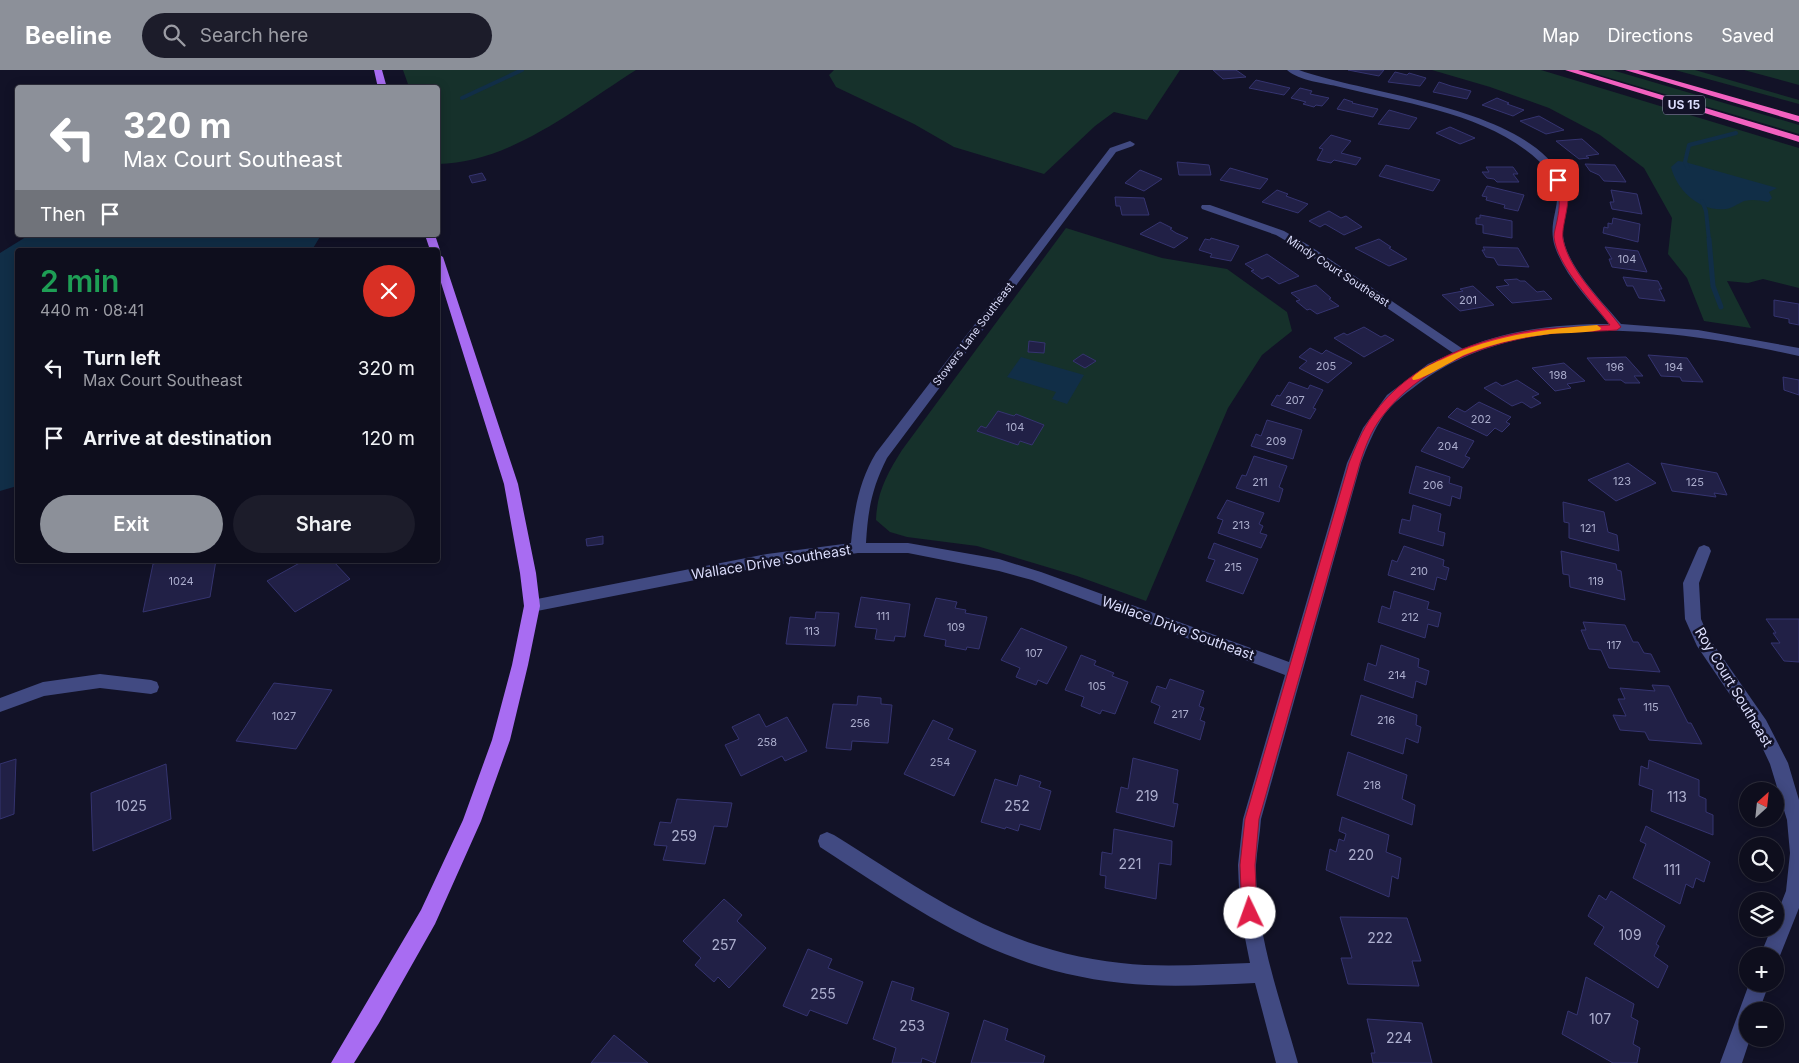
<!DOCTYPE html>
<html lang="en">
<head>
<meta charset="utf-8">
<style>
  body { margin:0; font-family:Inter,sans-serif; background:#1c1c2a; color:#f1f3f6; height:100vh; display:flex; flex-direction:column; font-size:19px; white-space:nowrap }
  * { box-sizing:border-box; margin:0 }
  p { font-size:16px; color:#9b9ca4 }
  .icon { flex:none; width:28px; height:28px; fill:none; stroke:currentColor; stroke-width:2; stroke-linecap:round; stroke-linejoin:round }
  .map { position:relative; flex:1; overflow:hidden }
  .panel { position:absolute; left:15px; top:178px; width:425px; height:315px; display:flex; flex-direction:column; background:#0e0e1d; border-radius:5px; box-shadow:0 2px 12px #0003,0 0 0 1px #2e2e3b }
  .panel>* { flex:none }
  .top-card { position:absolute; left:15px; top:15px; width:425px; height:152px; border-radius:5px; box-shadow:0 2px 12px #0003,0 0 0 1px #2e2e3b; background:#8c9099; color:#fff; overflow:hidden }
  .needle { width:32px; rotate:27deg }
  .fabs { position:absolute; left:1739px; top:712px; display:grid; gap:10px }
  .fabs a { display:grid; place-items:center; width:45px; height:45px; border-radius:50%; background:#0e0e1d; box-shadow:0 2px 12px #0003,0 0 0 1px #2e2e3b; font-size:25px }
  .pin { position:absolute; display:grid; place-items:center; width:42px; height:42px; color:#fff; margin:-21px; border-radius:10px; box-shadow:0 2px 8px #0006 }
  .me { position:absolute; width:55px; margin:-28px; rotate:357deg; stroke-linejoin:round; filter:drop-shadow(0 0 4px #0008) }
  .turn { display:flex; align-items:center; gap:18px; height:105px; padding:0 25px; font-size:22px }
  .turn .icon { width:65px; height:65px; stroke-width:2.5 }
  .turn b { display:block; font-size:35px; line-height:42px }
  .then { display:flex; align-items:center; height:48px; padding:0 25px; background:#0003; gap:10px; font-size:19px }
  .round { display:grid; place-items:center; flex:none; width:52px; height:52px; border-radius:26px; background:#1c1c2a }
  .overview { display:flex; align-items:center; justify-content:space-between; height:85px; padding:0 25px }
  h1 { font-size:30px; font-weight:600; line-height:38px; color:#1e9e55 }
  .primary-button { display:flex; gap:10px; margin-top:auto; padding:10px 25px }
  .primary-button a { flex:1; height:58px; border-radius:30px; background:#8c9099; color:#fff; font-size:20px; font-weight:600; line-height:58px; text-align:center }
  .primary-button a+a { background:#1c1c2a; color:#f1f3f6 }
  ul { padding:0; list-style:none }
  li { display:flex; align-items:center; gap:15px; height:70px; padding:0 25px }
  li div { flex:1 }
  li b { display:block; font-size:19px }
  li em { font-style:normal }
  header { display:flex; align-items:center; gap:30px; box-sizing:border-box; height:70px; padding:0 25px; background:#8c9099; color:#fff }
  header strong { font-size:24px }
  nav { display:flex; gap:28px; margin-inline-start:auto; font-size:18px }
  .search { width:350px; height:45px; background:#1c1c2a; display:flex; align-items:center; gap:12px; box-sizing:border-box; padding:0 18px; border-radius:28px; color:#9b9ca4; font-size:19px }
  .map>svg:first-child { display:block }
</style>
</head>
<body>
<header>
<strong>Beeline</strong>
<div class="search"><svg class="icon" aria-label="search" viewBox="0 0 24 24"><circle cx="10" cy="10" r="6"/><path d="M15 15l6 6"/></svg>Search here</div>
<nav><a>Map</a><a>Directions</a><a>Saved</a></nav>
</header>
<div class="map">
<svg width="1799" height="993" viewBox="0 0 1799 993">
  <rect width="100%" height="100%" fill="#121227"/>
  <path fill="#16312b" d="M403,0H636C576,38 510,93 438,94V18L409,17Z
    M834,0H1180L1147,50L1114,42L1095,56L1044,104L954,77L914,54L836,17L829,5Z
    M1432,0H1541L1799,78V218L1763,209L1748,213L1727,211L1751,258L1704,251L1687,208L1668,184L1672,148L1644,98L1600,65L1549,38L1490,17Z
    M1583,0H1612L1799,55V64Z
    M1675,0H1695L1799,30V34Z
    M1744,0H1799V15Z
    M1066,158L1162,188L1227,199L1287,242L1292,261L1262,285L1228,338L1146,531L1077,506L977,476L907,467L890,462L876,450C877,422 887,404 902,380Z"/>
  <path fill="#112e47" d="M1678,91L1685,92L1777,118L1769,122L1772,128L1768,132C1760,130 1752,129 1744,131C1737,134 1733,138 1726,139C1700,142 1677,121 1671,97Z
    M29,165H321L312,180H18L17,416L0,421V183Z
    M1021,287L1084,305L1067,334L1052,329L1056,322L1007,307Z"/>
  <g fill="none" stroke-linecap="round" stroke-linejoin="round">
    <path stroke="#112e47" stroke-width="4" d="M462,28L522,0
      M1688,98L1685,92L1689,75L1736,63
      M1702,131L1706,141L1709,170"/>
    <path stroke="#112e47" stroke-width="5" d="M1709,169L1713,216L1721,237"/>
  </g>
  <path fill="#212046" stroke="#353470" d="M1213,0H1236L1246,7L1223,9Z
    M1348,0H1384L1379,6Z
    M1395,2L1407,5L1409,3L1426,8L1420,16L1388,12Z
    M1256,10L1290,18L1284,25L1249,18Z
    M1439,12L1451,16L1471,21L1467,29L1433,22Z
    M1300,18L1312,21L1310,24L1329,28L1322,36L1316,35L1314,37L1303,34L1306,32L1291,28Z
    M1497,28L1509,33L1507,34L1524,40L1513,46L1482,35Z
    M1344,29L1353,32L1352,33L1378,39L1373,47L1337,39Z
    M1389,40L1417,48L1409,59L1378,54Z
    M1539,46L1564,60L1546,64L1520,51Z
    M1450,57L1475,68L1460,74L1436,63Z
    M1331,65L1351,71L1341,83L1361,88L1356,95L1334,90L1331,93L1317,90L1323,79L1319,78Z
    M1582,69L1599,84L1586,86L1589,88L1579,89L1556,71Z
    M1177,92L1209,95L1211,105H1179Z
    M1585,94L1615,95L1626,112L1604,111L1599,105L1590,101Z
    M1386,95L1440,110L1433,121L1379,106Z
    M1486,97H1513L1518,104H1513L1519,112H1497L1494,109L1487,108L1482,102H1489Z
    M1230,98L1268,109L1260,119L1220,110Z
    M1140,100L1162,109L1144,121L1125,113Z
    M482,103L486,110L472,113L469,106Z
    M1487,116L1524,125L1518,141L1504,138L1505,135L1486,130L1487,127L1482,126Z
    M1277,120L1288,124L1286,126L1308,134L1298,143L1262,132Z
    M1611,120L1637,124L1642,144L1612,139L1610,132H1614Z
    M1115,127L1144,128L1149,145H1122L1120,136H1116Z
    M1329,141L1341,148L1346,146L1362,157L1344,165L1325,154L1320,157L1309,151Z
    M1480,145L1512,151V168L1483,163V155L1476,154V148H1480Z
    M1613,148L1640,154L1638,172L1603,163L1604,157L1608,158V153L1612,154Z
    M1160,152L1172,158L1170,159L1176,163L1188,168L1174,178L1140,164Z
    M1211,168L1239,176L1231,191L1210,187L1212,184L1199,180L1205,169L1210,170Z
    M1379,169L1391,177L1389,178L1407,189L1389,196L1355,178Z
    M1483,177L1518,178L1529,197L1498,195L1494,188L1486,187L1482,180H1485Z
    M1605,177L1638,181L1647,202L1612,197L1609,189H1612Z
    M1267,184L1299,206L1279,214L1268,206L1262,209L1251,201L1254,200L1245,194Z
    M1623,207L1658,211L1662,219H1659L1665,231L1639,228L1633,216H1627Z
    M1517,209L1520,211H1525L1537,222L1544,221L1552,229L1512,233L1496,217L1509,215L1504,210Z
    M1316,215L1331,228L1329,229L1339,236L1317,244L1310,239L1307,240L1296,231L1300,230L1291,223Z
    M1473,216L1494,235L1460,241L1442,225L1463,221L1460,219Z
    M1774,230L1799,234V255L1789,253V249L1774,246Z
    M1364,257L1381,267L1385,265L1394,270L1364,287L1334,268L1344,263L1347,265Z
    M1029,271L1045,273L1044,283L1028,282Z
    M1310,278L1322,284L1326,280L1352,293L1328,313L1299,298L1307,291L1299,287Z
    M1083,284L1096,291L1085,298L1073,291Z
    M1648,285L1687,288L1703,312L1682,311L1680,307L1661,306Z
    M1626,287L1643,306H1634L1640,313H1625L1621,310H1605L1587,288Z
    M1564,293L1585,311L1567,314L1571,318L1555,321L1532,298Z
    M1783,307L1799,310V325L1784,320Z
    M1517,310L1539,324L1532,327L1541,333L1531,338L1522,332L1512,336L1484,318L1496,312L1502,316Z
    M1289,312L1308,319L1310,315L1323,320L1313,338L1316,339L1310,349L1271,335L1277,325L1280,326Z
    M1479,332L1511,347L1506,352L1510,354L1502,362L1495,358L1487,366L1448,347L1457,338L1465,342Z
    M998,341L1014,346L1016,344L1044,355L1032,375L1020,371L1018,375L977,361L981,356L986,358Z
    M1267,350L1302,360L1293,389L1251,376L1256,364L1261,366Z
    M1438,357L1474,371L1465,386L1470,388L1463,398L1421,381Z
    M1254,386L1287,396L1279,417L1283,419L1279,432L1236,418L1242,405L1246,406Z
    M1628,393L1656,413L1616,431L1588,410Z
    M1661,393L1717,403L1727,425L1714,423L1716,427L1672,421Z
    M1416,396L1450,407L1449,413L1462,417L1460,429L1452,426L1450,436L1409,423Z
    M1227,430L1264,443L1259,454L1263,456L1260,463L1267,465L1261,478L1218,463L1223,450L1217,448Z
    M1563,432L1604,442L1608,462L1617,465L1619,481L1569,468V453L1564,452Z
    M1413,435L1441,444L1438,461L1445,463L1443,476L1399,463L1402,449L1410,451Z
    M603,466V474L587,476L586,469Z
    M1214,473L1258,489L1243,524L1206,511L1215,490L1208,488Z
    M1404,476L1444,490L1443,496L1449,498L1446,510L1437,507L1434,520L1388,505L1392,490L1397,492Z
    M1561,481L1616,494L1617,500L1621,501L1625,530L1570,517L1569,505L1563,504Z
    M171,490H216L210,527L143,542L153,494Z
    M305,490H332L350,509L295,542L267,511Z
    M1394,521L1429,532L1427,539L1441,543L1438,557L1428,554L1425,568L1378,552L1382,536L1390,539Z
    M861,527L910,534L905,567L895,566L894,571L875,569L877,559L855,557Z
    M936,528L957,532L955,538L966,540L965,543L987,547L979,579L967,577L966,580L945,576L946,570L924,566Z
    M816,542L839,543L835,576L786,574L790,547L815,549Z
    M1766,549H1799V592L1784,591L1771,573H1780L1773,563H1776Z
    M1583,552L1625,555L1633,572H1638L1644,583L1651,584L1660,602L1609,598L1601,580L1589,579L1581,560H1586Z
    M1021,558L1067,577L1047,614L1038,610L1036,615L1016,607L1020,598L1001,590Z
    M1381,575L1419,589L1418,597L1429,601L1426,615L1416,611L1413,628L1364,610L1368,593L1376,596Z
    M1081,585L1096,591L1094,595L1114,603L1112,606L1128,612L1115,644L1102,640L1100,644L1081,636L1084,627L1065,620Z
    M1170,609L1204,621L1199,636L1204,638L1200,650L1205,652L1200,670L1154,653L1160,636L1151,632L1157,616L1166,619Z
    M274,613L332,620L296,679L236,671Z
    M1652,615L1669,616L1688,653H1691L1702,674L1649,670L1645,662L1620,660L1613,645L1626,646L1618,629H1625L1620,618L1655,621Z
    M1361,625L1417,645L1416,655L1421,657L1418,673L1406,668L1403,684L1351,665Z
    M858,626L881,628V634L892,635L888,673L852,671L851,680L826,678L833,634L857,635Z
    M759,644L766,657L787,647L807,681L785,691L782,686L741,706L725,675L739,669L732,657Z
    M933,650L953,659L948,669L976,681L954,726L904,704Z
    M1348,682L1407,705L1402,729L1415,735L1412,755L1337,725Z
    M1133,688L1178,700L1173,733L1178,734L1174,757L1116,742L1121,717L1128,719Z
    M16,689L14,744L0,749V694Z
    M1649,690L1699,710V726L1706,729V742L1713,745V765L1651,741L1653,720L1639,715L1641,696L1648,699Z
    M166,694L171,749L93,781L91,723Z
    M1020,705L1041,712L1039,717L1051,721L1040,760L1020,754L1018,761L1006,757L1005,759L981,752L995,709L1017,716Z
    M677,729L732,733L727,757L714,756L705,794L663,790L667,776L654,775L660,752L671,753Z
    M1342,747L1389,765L1386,782L1401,788L1398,809L1392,806L1389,827L1326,800L1330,779L1336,782L1339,769L1344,771L1346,764L1339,761Z
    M1646,756L1710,792L1704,812L1696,808L1693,818L1686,814L1680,834L1633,808L1646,774L1640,771Z
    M1114,759L1172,771L1171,795L1159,793L1156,829L1105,818L1106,806L1100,805L1102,782L1112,784Z
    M1611,821L1665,856L1656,874L1659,876L1654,886L1668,896L1658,918L1594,874L1604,857L1588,846L1599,825L1606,830Z
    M724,829L742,845L737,851L766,878L729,918L718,907L714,912L695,895L701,888L683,871Z
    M1340,847L1407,848L1421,891H1412L1419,916L1348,914L1341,888H1352Z
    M808,879L832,889L828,898L863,912L847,954L810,940L807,946L783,936Z
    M1586,907L1634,934L1631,947L1638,951L1633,974L1640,978L1637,993H1613L1562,964L1568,941L1577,945Z
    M892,911L914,918L911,930L949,943L935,993L922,988L921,993H892L896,978L873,969Z
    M1367,949L1422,953L1432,993H1373L1371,983H1375Z
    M984,950L1008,959L1005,970L1045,986L1043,993H971Z
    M614,965L648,993H591Z"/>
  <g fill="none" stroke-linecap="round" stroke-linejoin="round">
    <path fill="#414a82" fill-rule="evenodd" d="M1287,0H1299C1372,26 1525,36 1564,110C1574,129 1561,147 1563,166C1567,197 1602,231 1621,254L1698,260L1799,278V286C1680,260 1521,235 1417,315C1405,324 1393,333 1384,345C1374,360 1367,377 1361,393L1261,749C1260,764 1257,780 1256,795C1255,862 1280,929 1298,993H1276L1255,913C1210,915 1166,918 1122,913C1000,901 919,841 820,777L818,771L820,765L827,762L834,765C930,825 1004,881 1121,893C1164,898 1207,894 1250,893L1240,843L1238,795L1243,749L1285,605L1032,510L999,501L908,483H858L767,496L532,542L527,540L524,536L527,532L532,530L767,484L851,473C854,441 859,411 876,383L1110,78L1130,71L1135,74L1133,76L1116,82L887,388C872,418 868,439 866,473H908L999,489L1041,502L1289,592L1347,393L1363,358L1387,325L1428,294L1453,283L1302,180L1276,165L1202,139L1201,137L1202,135H1210L1284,161L1310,176L1463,279C1507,259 1561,254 1609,254C1590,231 1565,206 1555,177C1544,144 1575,125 1540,92C1488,43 1407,34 1340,17C1325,13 1299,11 1287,0Z
      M1704,475L1709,477L1711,481L1699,513L1701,549L1709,568L1766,650L1788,693L1799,730V838L1777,893L1775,894V886H1760L1771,859H1775V849L1786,821L1790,783L1787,750L1770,694L1754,660L1697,576L1685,549L1683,513L1697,481L1699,477Z
      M100,604L151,610L157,612L159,617L157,622L151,624L100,618L44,626L0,642V628L43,612Z
      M1749,914H1769L1759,941H1748V969H1750L1742,993H1720Z"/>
    <path fill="#a86cf2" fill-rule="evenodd" d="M374,0H382L387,18H378Z
      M425,165H435L440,180L439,182L438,180H430Z
      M438,184L443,187L518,414L536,503L540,536L528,595L510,670L481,751L435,854L379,953L354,993H331L421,840L463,750L492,670L512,595L524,536L520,503L504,414L438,203Z"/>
    <path fill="#f261c0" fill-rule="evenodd" d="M1565,0H1578L1799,66V72Z
      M1625,0H1638L1799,46V52Z"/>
  </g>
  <path fill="#e11d48" stroke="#92132f" d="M1558,107C1579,117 1560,154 1563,169C1569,201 1602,231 1621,257L1617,260C1592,262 1565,261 1540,265C1481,275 1418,298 1381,348C1371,361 1365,377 1360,393L1259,749L1255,795L1257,843L1255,849L1250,851L1245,849L1242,843L1240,795L1245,749L1349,393C1356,376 1362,360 1373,345C1410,292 1480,267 1542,259C1564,257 1588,257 1610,255C1593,232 1557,196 1554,167C1554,162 1556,156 1557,151C1560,136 1561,125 1554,110Z"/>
  <path fill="#f59e0b" d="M1597,255L1601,258L1600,260C1581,264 1561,262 1543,265C1517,268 1488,275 1464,285C1454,290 1420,311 1413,310L1412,308C1419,300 1431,294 1441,290C1490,266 1543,259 1597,255Z"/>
  <g text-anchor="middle" stroke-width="5" stroke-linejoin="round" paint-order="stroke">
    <g font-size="11" fill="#acaece">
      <text x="1627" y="193">104</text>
      <text x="1468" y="234">201</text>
      <text x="1326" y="300">205</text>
      <text x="1615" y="301">196</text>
      <text x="1674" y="301">194</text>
      <text x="1558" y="309">198</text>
      <text x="1295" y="334">207</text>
      <text x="1481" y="353">202</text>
      <text x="1015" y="361">104</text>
      <text x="1276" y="375">209</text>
      <text x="1448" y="380">204</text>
      <text x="1622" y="415">123</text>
      <text x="1260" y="416">211</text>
      <text x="1695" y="416">125</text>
      <text x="1433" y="419">206</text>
      <text x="1241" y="459">213</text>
      <text x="1588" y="462">121</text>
      <text x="1233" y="501">215</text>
      <text x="1419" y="505">210</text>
      <text x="181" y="515">1024</text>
      <text x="1596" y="515">119</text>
      <text x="883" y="550">111</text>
      <text x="1410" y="551">212</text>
      <text x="956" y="561">109</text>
      <text x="812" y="565">113</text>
      <text x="1614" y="579">117</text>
      <text x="1034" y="587">107</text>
      <text x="1397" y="609">214</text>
      <text x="1097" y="620">105</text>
      <text x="1651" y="641">115</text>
      <text x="1180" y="648">217</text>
      <text x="284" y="650">1027</text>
      <text x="1386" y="654">216</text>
      <text x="860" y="657">256</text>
      <text x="767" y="676">258</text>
      <text x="940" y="696">254</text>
      <text x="1372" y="719">218</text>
    </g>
    <g font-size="11" fill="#dbddfc" stroke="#121227">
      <text transform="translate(1338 201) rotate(33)" y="4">Mindy Court Southeast</text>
      <text transform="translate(973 264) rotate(-53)" y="4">Stowers Lane Southeast</text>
    </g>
    <rect fill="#121227" stroke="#9fa0bc" stroke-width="1" x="1663" y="25.5" width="42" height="19" rx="4"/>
    <g font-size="12" font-weight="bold" fill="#dbddfc">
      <text x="1684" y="39">US 15</text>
    </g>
    <g font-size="14" fill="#dbddfc" stroke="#121227">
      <text transform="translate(771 492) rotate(-9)" y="5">Wallace Drive Southeast</text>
      <text transform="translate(1178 558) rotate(20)" y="5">Wallace Drive Southeast</text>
      <text transform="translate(1734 617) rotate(59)" y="5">Roy Court Southeast</text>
    </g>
    <g font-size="14" fill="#acaece">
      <text x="1147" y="731">219</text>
      <text x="1677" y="732">113</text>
      <text x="131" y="741">1025</text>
      <text x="1017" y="741">252</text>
      <text x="684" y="771">259</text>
      <text x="1361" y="790">220</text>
      <text x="1130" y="799">221</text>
      <text x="1672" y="805">111</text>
      <text x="1630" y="870">109</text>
      <text x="1380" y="873">222</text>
      <text x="724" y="880">257</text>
      <text x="823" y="929">255</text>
      <text x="1600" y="954">107</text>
      <text x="912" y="961">253</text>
      <text x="1399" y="973">224</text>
    </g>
  </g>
</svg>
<div class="fabs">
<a><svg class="needle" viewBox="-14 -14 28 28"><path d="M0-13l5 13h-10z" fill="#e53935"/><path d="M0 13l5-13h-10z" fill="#9b9ca4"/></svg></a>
<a><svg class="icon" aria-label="search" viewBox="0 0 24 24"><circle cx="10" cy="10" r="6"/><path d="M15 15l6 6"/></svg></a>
<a><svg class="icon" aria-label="layers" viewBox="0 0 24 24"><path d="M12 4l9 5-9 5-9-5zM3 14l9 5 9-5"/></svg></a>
<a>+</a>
<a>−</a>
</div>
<div class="pin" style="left:1558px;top:110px;background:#d93025"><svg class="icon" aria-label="arrive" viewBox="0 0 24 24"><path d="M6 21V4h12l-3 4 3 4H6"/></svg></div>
<svg class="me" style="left:1250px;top:843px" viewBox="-20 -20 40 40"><circle r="19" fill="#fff"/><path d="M0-13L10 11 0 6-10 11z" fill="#e11d48"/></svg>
<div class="top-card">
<div class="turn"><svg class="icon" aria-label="left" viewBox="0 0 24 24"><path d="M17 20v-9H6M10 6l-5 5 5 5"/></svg><div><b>320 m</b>Max Court Southeast</div></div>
<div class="then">Then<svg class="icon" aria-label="arrive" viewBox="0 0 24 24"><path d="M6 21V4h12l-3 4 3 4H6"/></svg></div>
</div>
<section class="panel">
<div class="overview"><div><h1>2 min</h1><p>440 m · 08:41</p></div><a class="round" style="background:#d93025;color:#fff"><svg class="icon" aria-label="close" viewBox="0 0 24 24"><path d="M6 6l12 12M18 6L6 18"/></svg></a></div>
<ul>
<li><svg class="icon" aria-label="left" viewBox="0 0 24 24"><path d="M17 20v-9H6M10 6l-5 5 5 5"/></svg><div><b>Turn left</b><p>Max Court Southeast</p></div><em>320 m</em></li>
<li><svg class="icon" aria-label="arrive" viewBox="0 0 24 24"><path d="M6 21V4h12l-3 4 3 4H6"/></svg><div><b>Arrive at destination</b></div><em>120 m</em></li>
</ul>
<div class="primary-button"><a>Exit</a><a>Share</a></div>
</section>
</div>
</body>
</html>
